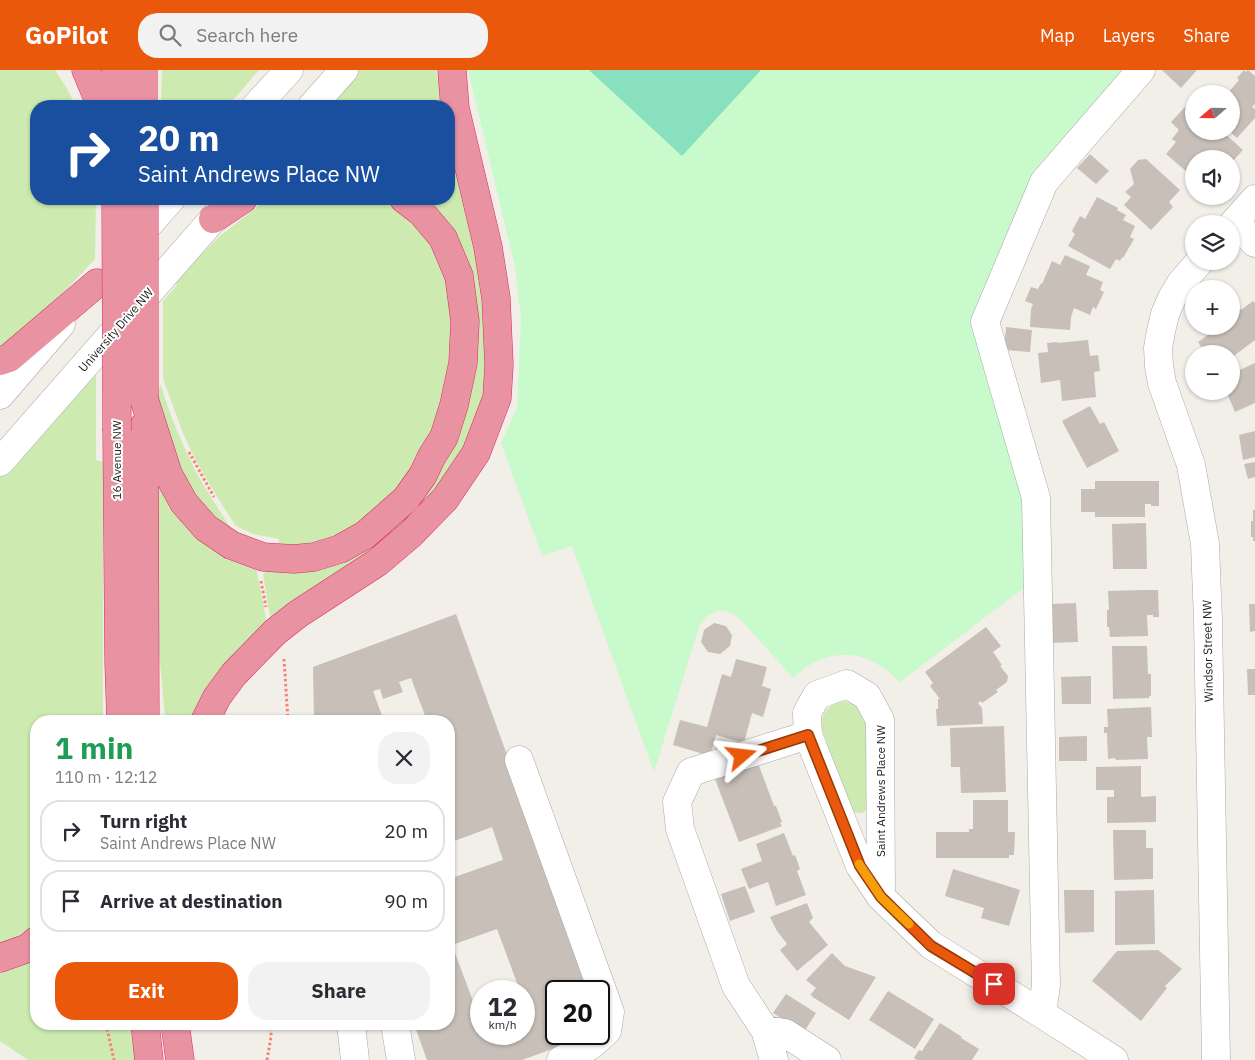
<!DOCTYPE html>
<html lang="en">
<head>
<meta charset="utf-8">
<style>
  body { margin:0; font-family:"IBM Plex Sans",sans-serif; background:#f2f2f3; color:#2b2b33; height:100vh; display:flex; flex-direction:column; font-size:19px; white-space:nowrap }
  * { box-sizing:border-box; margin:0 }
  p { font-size:16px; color:#7c7c81 }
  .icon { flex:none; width:28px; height:28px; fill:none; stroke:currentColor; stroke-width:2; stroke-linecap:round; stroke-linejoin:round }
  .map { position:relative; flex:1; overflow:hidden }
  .sheet { position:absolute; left:30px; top:645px; width:425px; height:315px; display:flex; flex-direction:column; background:#fff; border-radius:20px; box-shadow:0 1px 4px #0004 }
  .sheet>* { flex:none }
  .banner { position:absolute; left:30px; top:30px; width:425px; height:105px; border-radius:20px; box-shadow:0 1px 4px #0004; background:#1a4fa0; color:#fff; overflow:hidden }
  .needle { width:32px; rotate:250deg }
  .buttons { position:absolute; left:1185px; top:15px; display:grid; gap:10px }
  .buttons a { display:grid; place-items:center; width:55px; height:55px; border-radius:50%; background:#fff; box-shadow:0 1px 4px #0004; font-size:25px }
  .speed { position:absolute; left:470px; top:910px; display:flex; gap:10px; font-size:25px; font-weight:700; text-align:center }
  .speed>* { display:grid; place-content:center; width:65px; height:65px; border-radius:50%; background:#fff; box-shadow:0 1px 4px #0004; line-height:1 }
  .speed small { font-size:12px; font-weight:400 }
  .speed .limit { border:2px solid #111; border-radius:8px; background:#fff; color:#111 }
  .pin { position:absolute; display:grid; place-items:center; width:42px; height:42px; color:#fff; margin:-21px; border-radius:10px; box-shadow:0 2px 8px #0006 }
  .me { position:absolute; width:55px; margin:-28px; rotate:73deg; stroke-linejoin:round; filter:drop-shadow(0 0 4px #0008) }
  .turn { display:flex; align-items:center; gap:18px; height:105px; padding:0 25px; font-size:22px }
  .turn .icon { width:65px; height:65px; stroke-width:2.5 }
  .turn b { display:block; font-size:35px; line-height:42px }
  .round { display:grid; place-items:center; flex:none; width:52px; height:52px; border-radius:20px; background:#f2f2f3 }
  .head { display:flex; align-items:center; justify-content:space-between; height:85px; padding:0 25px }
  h1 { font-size:30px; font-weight:800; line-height:38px; color:#1e9e55 }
  .cta { display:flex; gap:10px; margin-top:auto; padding:10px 25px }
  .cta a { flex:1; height:58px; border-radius:20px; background:#ea580c; color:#fff; font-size:20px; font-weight:800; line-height:58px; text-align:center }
  .cta a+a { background:#f2f2f3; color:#2b2b33 }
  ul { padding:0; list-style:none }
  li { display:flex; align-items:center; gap:15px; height:62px; margin:0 10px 8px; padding:0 15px; border:2px solid #e1e1e2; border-radius:20px }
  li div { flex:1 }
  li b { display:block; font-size:19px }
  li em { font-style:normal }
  header { display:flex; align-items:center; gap:30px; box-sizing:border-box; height:70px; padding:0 25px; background:#ea580c; color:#fff }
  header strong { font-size:24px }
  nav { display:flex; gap:28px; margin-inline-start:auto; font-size:18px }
  .search { width:350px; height:45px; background:#f2f2f3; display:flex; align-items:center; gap:12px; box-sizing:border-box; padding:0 18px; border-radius:20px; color:#7c7c81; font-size:19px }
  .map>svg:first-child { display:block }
</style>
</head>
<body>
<header>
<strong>GoPilot</strong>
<div class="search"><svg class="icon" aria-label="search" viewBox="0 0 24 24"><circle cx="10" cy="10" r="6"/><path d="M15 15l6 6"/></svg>Search here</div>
<nav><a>Map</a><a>Layers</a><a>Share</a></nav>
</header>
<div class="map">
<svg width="1255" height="990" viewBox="0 0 1255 990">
  <rect width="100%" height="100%" fill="#f2efe9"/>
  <path fill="#cdebb0" d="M0,0H55L66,17L76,36H36V129H96L95,189C66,220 37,253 0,276Z
    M162,0H259L228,36H161Z
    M357,0H436L443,36H326Z
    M449,68L463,132L476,184L486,243L487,289L482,329L470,365L458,388L426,436L378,478L275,549L270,547L263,504L269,500C286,501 302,502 319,500L397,451L475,268L422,129H449Z
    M267,129H381L387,131L410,148L429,168L448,210L453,271L444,330L429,367L414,395L392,426L371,446L317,478L278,480L279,469L253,464L240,458L235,455L219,430L195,389L183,363L163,309V231L177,215L175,212L197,188L220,166Z
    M96,302V390L103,392V651H36V856L25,865L0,879V404Z
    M161,315C168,340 178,364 189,387C200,412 216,434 230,457L229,460L191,429L160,350V333L157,322Z
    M157,412L254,497L257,502L266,548L265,557L210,618L190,651H167L165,646L158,572Z
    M843,631C855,633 859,638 866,647L868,737C864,745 857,745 851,739L821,656C822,642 829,634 843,631Z
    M36,885V954H130L135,990H28L0,971V903L28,891Z"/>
  <path fill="#c8facc" d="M468,0H1131L975,247L1024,430L1029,514L900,612C873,585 843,575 808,596C803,599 798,604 793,608L741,550C723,536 716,537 700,554L654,702L572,476L542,486L501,373L517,337L521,248L515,197Z"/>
  <path fill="#88e0be" d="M589,0H761L682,86Z"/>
  <path fill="#c7bfb8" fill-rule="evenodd" d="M1162,0H1197L1181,18Z
    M1244,0L1246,2L1248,0L1255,6V34L1252,37L1255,39V48L1237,68L1229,61H1231V24H1227L1239,10L1237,8Z
    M1185,37L1194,44V61H1213L1215,64L1218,61H1222L1243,80L1231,93V89H1194V108L1166,84L1176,72L1172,69L1179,60L1171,52Z
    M1090,84L1109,101L1096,114L1077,98Z
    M1146,89L1180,120L1169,132L1173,137L1151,160L1124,135L1131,127L1125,122L1134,114L1130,99L1138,90Z
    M1097,127L1118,138L1117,140L1126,145L1123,150L1135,156L1130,167L1134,169L1123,188L1122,187L1120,191L1116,189L1110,199L1068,176L1075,164L1072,161L1080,146L1085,149Z
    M1065,185L1090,196L1086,205L1103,212L1100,220L1104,222L1096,239L1093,237L1090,245L1074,238L1071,247L1070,260L1030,257L1031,239L1033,234L1025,231L1031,217L1038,219L1041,213L1042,214L1052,191L1060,195Z
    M1253,231L1255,233V270L1231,288V284H1206L1198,272L1215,260L1212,256H1231V240L1238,235L1241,240Z
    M1006,257L1032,260L1030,282L1004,280Z
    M1088,270L1090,286L1098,285L1100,301L1094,302L1096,327L1062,331L1060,310L1041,313L1038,283L1048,282L1047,273L1057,272V273Z
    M1255,293V333L1235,342L1226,321H1231V304Z
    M1090,336L1100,354L1104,352L1119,381L1087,398L1062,351Z
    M1255,361V387L1243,390L1239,365Z
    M1255,392V407L1248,409L1244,394Z
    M1095,411H1159V436H1151V434H1145V447H1095V442H1081V419H1095Z
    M1253,440H1255V471H1253V467H1251V451H1253Z
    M1146,453L1147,499H1113L1112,454Z
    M1142,520H1158L1159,547H1153V545H1147L1148,566L1110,567L1109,557H1107V540H1109L1108,521Z
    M1076,533L1078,572L1051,573L1050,534Z
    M1249,534H1255V561L1250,562Z
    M456,544L561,834L557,836L588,921H556V964H585L583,968L522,990H427L414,954H449V809L503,790L492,757L449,773V651H427L411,608L399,612L403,622L383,629L380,619L373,621L384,651H314L313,597ZM497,859L520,921H524V964H481V937L476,939L452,875Z
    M714,553L726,556L732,565L730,576L720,584L708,582L701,572L704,560Z
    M986,557L1001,576L993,582L1002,595L1000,596L1008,606L1007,612L996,620L998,622L982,633L981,631L978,633L982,638L983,654L937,656L936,639H938V629H940L930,616L933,613L925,602Z
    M1112,576H1147L1148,604H1151V626H1149V628L1113,629Z
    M736,589L767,597L762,616L771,619L763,647L752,643L744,673L716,665L710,686L673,675L680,650L707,657L722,604L731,607Z
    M1247,599H1255V625H1248Z
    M1091,606V634H1062L1061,607Z
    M1151,637L1152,667H1147L1148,689L1116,690L1115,688L1108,689L1107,663H1104V657H1108L1107,639Z
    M1004,656L1006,722L961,723L960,697H951L950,658Z
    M1087,666V691H1059V667Z
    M758,693L774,736H776L782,752L780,753L782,756L739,772L715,709Z
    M1141,696V727L1156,726V752L1107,753V727H1114V720H1096V697Z
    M973,730H1008V762H1015L1014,785H1009V788H936V762H969V759H973Z
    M1113,760H1146V778H1153V809L1114,810Z
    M784,763L793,786L795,785L800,799L797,801L806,825L776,836L768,812L749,819L741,799L762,791L756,774Z
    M953,799L1020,820L1009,856L981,848L984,838L945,826Z
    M745,816L755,842L730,851L721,824Z
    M1064,820H1094V862L1065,863Z
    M1154,820L1155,874L1115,875V821Z
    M807,833L813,848L809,852L828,875L797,901L780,880L787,874L777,861L770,847Z
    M1158,880L1182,899L1165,916L1167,918L1141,951L1092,911L1117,881Z
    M832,883L845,896L876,907L849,950L811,926L813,925H810L816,918L806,910Z
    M888,921L934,949L915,979L869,950Z
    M786,924L816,943L804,962L773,943Z
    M940,953L962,967L961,968L979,979L972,990H917L914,988L919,980L922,981Z"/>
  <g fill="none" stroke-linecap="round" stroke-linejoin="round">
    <defs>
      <path id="minor" d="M256,36L289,0
        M312,36L344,0
        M1235,152L1255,173
        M1231,156L1255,129
        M134,171L171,129
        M1200,191L1181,213L1172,228L1165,244L1161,261L1158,278L1159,296L1162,313L1191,395L1205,474L1208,551L1216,990
        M0,325L61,254
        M0,392L228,132
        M519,690L610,942L607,961L590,976L561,990
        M881,827L880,650L867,626L847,614L817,625L807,643L808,665L860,796L881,827L931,875L1042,944L1114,990
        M1042,944L1046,915L1036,428L985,252L1044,112L1141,0
        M351,954L355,990
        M395,954L401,990
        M765,960L785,963L827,990
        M774,990L765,960L736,916L680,759L677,732L691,702L808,665"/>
      <path id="highway" d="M86,0L101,36
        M143,0V36
        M116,36V0
        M213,149L243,129
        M0,291L9,288L97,213
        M144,329L168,404L184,433L206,458L231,475L263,487L294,489L314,487L340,479L365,465L406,429L423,405L432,386L444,367L454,335L463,293L465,251L459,206L443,168L421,142L404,129
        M144,356L145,651
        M117,361L119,593L121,651
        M205,651L217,627L234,604L275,562L298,544L378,492L411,464L445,429L476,383L497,328L499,295L496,228L488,177L455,38L452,0
        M0,888L28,878L36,871
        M145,954L149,990
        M175,954L180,990"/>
    </defs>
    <use href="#minor" stroke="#a9a9a9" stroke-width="29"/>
    <use href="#highway" stroke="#dc2a67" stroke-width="29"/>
    <path stroke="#fa8072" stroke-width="3" stroke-dasharray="2.5 2.5" stroke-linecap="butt" d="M189,382L214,427
      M261,511L266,537
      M284,589L288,651
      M106,954L114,990
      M267,990L271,967V954"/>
    <use href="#minor" stroke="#fff" stroke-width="28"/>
    <use href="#highway" stroke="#e892a2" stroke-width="28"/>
    <defs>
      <path id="highway-bridge" d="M116,129L117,361
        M144,129V329"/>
    </defs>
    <use href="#highway-bridge" stroke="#dc2a67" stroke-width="29" stroke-linecap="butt"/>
    <use href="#highway-bridge" stroke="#e892a2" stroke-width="28"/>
  </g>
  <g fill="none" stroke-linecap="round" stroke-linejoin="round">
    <defs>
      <path id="route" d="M742,686L808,665L860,796L881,827L931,876L994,914"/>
    </defs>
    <use href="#route" stroke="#983908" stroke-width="12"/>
    <use href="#route" stroke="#ea580c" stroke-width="9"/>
    <path stroke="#f59e0b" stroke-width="9" d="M859,794L881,827L909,854"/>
  </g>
  <g text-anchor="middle" stroke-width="4" stroke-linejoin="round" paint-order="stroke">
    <g font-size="12" fill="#222" stroke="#fff">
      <text transform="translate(116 260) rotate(-49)" y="4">University Drive NW</text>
      <text transform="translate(117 390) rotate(-90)" y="4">16 Avenue NW</text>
      <text transform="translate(1208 581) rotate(-91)" y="4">Windsor Street NW</text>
      <text transform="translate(881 721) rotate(-90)" y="4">Saint Andrews Place NW</text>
    </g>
  </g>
</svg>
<div class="buttons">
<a><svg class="needle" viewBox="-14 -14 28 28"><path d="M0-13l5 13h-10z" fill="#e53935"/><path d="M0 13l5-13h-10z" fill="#7c7c81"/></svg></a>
<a><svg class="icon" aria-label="sound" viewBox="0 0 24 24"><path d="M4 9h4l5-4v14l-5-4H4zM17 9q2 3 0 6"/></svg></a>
<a><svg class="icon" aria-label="layers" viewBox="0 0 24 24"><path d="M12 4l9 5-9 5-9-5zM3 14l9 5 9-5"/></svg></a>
<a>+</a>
<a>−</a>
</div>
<div class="speed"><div>12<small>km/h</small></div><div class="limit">20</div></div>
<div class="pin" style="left:994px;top:914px;background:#d93025"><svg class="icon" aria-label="arrive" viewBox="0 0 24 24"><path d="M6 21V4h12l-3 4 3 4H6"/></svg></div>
<svg class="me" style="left:742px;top:686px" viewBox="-20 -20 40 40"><path d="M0-17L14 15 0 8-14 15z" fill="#ea580c" stroke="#fff" stroke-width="4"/></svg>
<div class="banner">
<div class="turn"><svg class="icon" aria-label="right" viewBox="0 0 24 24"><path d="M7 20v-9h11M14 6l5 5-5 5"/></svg><div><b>20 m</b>Saint Andrews Place NW</div></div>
</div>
<section class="sheet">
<div class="head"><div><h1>1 min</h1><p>110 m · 12:12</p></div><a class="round"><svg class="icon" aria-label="close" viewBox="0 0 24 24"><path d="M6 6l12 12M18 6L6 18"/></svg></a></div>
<ul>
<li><svg class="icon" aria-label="right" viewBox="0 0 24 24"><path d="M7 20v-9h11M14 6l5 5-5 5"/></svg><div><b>Turn right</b><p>Saint Andrews Place NW</p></div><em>20 m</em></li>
<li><svg class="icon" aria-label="arrive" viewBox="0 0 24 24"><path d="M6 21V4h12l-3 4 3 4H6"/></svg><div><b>Arrive at destination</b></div><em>90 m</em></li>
</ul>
<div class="cta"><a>Exit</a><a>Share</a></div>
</section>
</div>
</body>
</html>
